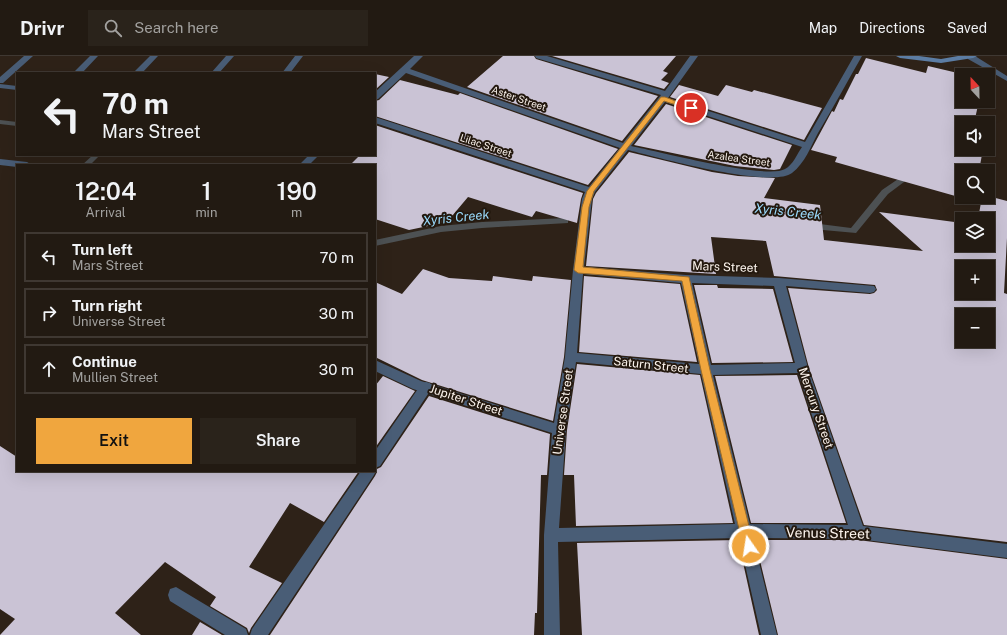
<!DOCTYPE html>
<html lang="en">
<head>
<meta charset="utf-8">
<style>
  body { margin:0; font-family:"Public Sans",sans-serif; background:#2a231b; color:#f1f3f6; height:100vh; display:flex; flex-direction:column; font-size:15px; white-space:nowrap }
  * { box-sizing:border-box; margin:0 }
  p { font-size:13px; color:#a2a19f }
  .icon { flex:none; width:22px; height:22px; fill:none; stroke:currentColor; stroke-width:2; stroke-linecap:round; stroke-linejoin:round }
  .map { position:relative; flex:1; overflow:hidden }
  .drawer { position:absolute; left:16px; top:108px; width:360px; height:308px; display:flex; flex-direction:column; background:#221a12; border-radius:0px; box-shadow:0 4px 16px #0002,0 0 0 1px #3f3832 }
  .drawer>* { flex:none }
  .hud { position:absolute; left:16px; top:16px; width:360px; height:84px; border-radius:0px; box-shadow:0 4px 16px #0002,0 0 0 1px #3f3832; background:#221a12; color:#f1f3f6; overflow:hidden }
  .needle { width:26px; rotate:338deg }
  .controls { position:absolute; left:955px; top:12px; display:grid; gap:8px }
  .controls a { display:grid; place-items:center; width:40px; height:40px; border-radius:0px; background:#221a12; box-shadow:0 4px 16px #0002,0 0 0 1px #3f3832; font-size:20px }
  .pin { position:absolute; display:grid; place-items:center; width:34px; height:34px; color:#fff; margin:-17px; border:2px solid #fff; border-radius:50%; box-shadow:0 1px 4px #0007 }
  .me { position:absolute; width:44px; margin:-22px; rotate:347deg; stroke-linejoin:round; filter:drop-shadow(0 0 3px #0008) }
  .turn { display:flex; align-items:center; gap:14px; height:84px; padding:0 20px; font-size:18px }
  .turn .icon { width:52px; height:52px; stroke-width:2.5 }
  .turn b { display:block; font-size:28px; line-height:34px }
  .eta { display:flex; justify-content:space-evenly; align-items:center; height:68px; text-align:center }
  .eta b { font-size:24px; font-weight:600; line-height:28px }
  .button { display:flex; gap:8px; margin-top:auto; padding:8px 20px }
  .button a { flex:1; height:46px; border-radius:0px; background:#f0a63e; color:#111; font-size:16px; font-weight:600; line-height:46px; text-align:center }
  .button a+a { background:#2a231b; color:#f1f3f6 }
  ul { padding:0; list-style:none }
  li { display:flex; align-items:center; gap:12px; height:50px; margin:0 8px 6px; padding:0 12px; border:2px solid #3f3832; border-radius:0px }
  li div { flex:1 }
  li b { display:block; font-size:15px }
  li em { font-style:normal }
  header { display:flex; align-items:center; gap:24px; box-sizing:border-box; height:56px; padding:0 20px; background:#221a12; border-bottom:1px solid #3f3832 }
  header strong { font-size:19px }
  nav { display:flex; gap:22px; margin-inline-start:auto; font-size:14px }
  .search { width:280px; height:36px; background:#2a231b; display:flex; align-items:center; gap:10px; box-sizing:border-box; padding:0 14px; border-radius:0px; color:#a2a19f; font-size:15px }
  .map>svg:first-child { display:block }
</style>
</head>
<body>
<header>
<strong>Drivr</strong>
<div class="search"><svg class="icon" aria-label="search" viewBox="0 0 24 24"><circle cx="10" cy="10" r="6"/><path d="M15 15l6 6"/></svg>Search here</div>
<nav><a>Map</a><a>Directions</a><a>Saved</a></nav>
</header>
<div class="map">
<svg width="1007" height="579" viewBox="0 0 1007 579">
  <rect width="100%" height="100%" fill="#2e2218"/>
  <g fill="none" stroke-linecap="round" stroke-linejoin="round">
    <path fill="#4d5153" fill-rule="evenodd" d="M0,64L17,66V70L0,68Z
      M93,99H100L90,109H82Z
      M904,119L912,120L916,122L912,124L908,123L888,138L856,177L812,173L808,170L812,167L851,172L882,134Z
      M565,162L568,163V167L482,172L441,176L375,190V184L441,170L482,166Z"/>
  </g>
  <path fill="#cac3d5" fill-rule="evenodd" d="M503,0H534L536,3L658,40L622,85L467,31Z
    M552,0H676L663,15L668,17L661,24L669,27L664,33Z
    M866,2L926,17L928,10L962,18V45H979L974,67H962V93H983L979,115H962V141H974L973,145L835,106L837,101L811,94L832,55L834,56L840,43L843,44L856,18H858Z
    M375,18L389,21L375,34Z
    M400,24L458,39L460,37L618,93L588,129L375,60V45L379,44Z
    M679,29L718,40L726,29L752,36L754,34L822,52L804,84L670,41Z
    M666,48L792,89L780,113L774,114L735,110L634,89Z
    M375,69L583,137L581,143L577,167L536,155L532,161L468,141L447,166L409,174L375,163V109H350L360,99H375Z
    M629,96L712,116L738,120L775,122L764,142L820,149L824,184L923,195L879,156L962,167V189H988V163H978L982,141L988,140L1007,145V182L1004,237L1007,238V486L864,469L809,312L788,232L870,238L874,237L877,234L875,229L774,220L766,185L711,181L716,218L586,210L593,143L596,137ZM962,211H988V237H962ZM962,259H988V285H962Z
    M423,213L449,222L492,225L493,220L532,225L533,220L571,224L564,301L553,365L422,324L375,301V226L402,238Z
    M584,220L680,228L697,306L579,296Z
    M694,229H717L718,232L773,233L793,306L712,307Z
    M577,308L700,319L733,467L576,470L574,419H564L567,374Z
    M797,319L846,467H751L715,320Z
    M383,320L415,335L375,392V330Z
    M429,340L550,378L547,419H541L537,557H535L534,579H270L375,420L377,416V413L381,411Z
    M0,390L17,401V415H359L324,466L290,447L249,511L282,527L251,572L249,577L247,572L210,550L216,541L165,506L115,557L141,579H0L15,563L0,553Z
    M738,484L759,579H582L577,487Z
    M755,484H858L1007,503V579H778Z
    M200,566L222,579H192Z"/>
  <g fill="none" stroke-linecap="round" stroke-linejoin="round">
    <path fill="#495d76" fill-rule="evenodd" d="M24,0H33L3,27H0V21Z
      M90,0H98L82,17H73Z
      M150,0H158L142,17H133Z
      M226,0H234L219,17H211Z
      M295,0H303L290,17H282Z
      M426,326L430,327L432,331L430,335L380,410L375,412V395L422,327Z
      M375,413L376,415L374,419L268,579H250L252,573L361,415H375Z"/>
    <path fill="#495d76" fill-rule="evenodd" d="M414,0H423L410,13L623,87L661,39L536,2L535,0H547L665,35L690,0H698L668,42L805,86L854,0H862C847,26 833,52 818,77C811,90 805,107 792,117C771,133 656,101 628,94L595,136L592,143L584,211L686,219L779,222L874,230L876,233L874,236L870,237L786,230L808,312L863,470L1007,488V502L858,483L753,482L777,579H761L739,482L558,486L560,579H544V479L552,377L413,333L375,315V304L421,325L554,367L565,301L573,214L582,143L585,136L375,67V61L589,131L620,92L406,17L378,43L375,44V36ZM665,46L802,91C797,98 793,109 785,113C767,124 657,95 631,90ZM583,218L681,227L699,308L577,297ZM692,227L774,230L795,307L711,309ZM576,306L701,318L735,468L559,472L566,374ZM798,317L848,469L750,468L713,319Z
      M968,0H975L1007,20V25L968,3Z
      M0,28L17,30V34L0,32Z
      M309,99H319L309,109H299Z
      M0,103L27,106L32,109H17V111L0,109Z
      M176,531L246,573L248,579H225L170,545L168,539L170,533Z"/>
    <path fill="#5c7da4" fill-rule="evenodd" d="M896,0H919L941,3L958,0H977L973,2L941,7L900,2Z"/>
  </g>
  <path fill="#f0a63e" stroke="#9c6c28" d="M661,41H665L694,52L691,54L664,45L594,135L589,151L583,211L689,221L710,314L754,490L753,494L749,496L745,494L743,490L701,314L682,225L578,217L574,214L582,151L587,135Z"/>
  <g text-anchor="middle" stroke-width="4" stroke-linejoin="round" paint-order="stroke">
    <g font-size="10" fill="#fbf3ec" stroke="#24190f">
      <text transform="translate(519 42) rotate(19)" y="4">Aster Street</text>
      <text transform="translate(486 89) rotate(18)" y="4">Lilac Street</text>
      <text transform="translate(739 102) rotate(8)" y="4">Azalea Street</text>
    </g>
    <g font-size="12" fill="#fbf3ec" stroke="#24190f">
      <text transform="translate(725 211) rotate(2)" y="4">Mars Street</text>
      <text transform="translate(651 309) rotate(6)" y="4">Saturn Street</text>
      <text transform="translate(466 344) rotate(18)" y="4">Jupiter Street</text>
      <text transform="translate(816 352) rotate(71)" y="4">Mercury Street</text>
      <text transform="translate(563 356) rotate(-82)" y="4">Universe Street</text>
    </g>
    <g font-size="13" font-style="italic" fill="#9bdcfe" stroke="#24190f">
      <text transform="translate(788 155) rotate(6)" y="5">Xyris Creek</text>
      <text transform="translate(456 161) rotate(-6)" y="5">Xyris Creek</text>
    </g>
    <g font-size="14" fill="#fbf3ec" stroke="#24190f">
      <text transform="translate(828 477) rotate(1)" y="5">Venus Street</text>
    </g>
  </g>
</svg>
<div class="controls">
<a><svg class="needle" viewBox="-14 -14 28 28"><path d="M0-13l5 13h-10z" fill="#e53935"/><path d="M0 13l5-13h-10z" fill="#a2a19f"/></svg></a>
<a><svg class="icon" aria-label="sound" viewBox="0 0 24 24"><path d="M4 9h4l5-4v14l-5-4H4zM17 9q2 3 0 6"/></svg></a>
<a><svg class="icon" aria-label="search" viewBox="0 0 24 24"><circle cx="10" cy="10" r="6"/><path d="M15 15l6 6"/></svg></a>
<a><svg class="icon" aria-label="layers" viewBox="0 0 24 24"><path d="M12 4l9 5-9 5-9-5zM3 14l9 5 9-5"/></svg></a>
<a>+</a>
<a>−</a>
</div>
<div class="pin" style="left:691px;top:52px;background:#d93025"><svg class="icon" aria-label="arrive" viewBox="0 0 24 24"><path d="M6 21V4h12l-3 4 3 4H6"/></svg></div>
<svg class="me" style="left:749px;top:490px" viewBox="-20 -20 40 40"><circle r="17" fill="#f0a63e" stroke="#fff" stroke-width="3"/><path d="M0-11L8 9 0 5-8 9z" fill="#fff"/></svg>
<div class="hud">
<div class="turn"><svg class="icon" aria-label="left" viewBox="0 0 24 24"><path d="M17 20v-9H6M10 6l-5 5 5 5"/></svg><div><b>70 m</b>Mars Street</div></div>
</div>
<section class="drawer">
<div class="eta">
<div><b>12:04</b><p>Arrival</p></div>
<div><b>1</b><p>min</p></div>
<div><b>190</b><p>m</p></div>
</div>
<ul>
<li><svg class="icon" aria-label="left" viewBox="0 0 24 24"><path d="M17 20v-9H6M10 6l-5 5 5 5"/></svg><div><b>Turn left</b><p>Mars Street</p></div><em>70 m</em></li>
<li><svg class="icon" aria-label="right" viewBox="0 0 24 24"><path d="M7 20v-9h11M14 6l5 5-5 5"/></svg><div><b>Turn right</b><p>Universe Street</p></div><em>30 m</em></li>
<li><svg class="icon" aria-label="ahead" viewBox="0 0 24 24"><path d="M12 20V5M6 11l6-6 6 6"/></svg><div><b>Continue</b><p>Mullien Street</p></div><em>30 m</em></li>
</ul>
<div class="button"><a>Exit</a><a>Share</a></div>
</section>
</div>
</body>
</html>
